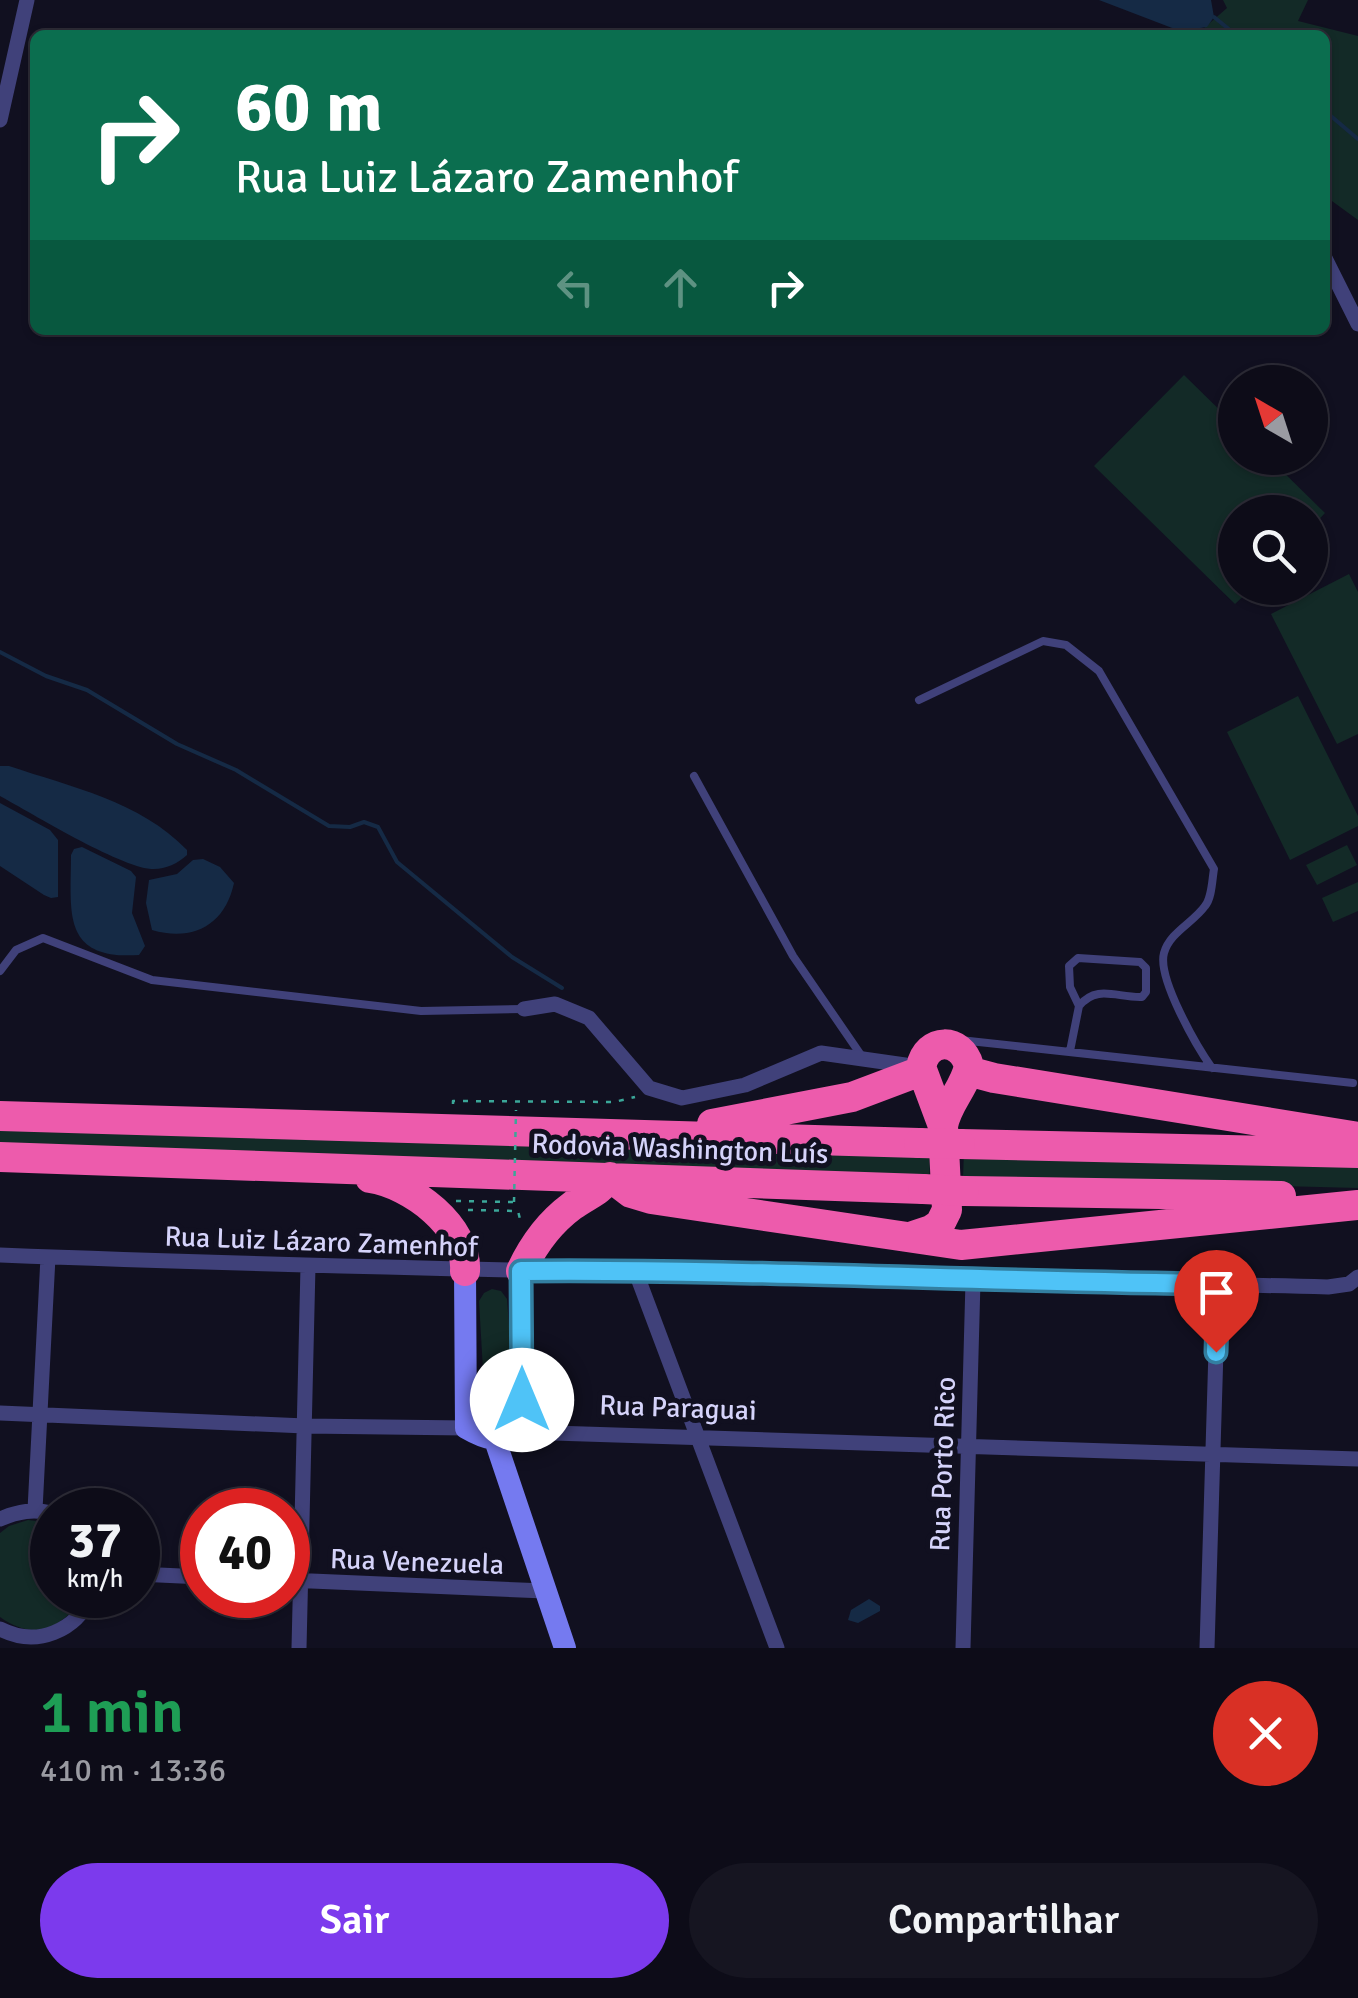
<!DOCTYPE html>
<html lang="pt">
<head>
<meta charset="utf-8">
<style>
  body { margin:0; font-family:Signika,sans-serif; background:#161521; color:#f1f3f6; height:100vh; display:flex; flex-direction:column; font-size:38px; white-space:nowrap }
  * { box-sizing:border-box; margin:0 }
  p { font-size:32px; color:#9a9ba2 }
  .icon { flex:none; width:55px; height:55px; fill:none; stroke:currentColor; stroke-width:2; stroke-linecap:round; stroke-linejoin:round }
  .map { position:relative; height:1648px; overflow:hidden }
  .sheet { display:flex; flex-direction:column; background:#0d0c18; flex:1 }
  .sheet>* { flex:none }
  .banner { position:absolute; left:30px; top:30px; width:1300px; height:305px; border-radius:15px; box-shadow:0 2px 8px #0004,0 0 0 2px #2d2c37; background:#0b6e4f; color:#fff; overflow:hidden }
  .needle { width:65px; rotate:321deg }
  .fabs { position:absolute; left:1218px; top:365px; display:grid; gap:20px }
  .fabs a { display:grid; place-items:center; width:110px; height:110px; border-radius:50%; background:#0d0c18; box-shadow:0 2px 8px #0004,0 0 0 2px #2d2c37; font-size:50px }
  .speed { position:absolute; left:30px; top:1488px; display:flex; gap:20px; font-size:50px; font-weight:700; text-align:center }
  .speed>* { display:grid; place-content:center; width:130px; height:130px; border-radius:50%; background:#0d0c18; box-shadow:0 2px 8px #0004,0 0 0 2px #2d2c37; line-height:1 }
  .speed small { font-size:25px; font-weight:400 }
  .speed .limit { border:15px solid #d22; background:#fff; color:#111 }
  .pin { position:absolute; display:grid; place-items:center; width:85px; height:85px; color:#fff; margin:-102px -42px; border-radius:50% 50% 50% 0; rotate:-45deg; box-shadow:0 0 10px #0007 }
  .pin .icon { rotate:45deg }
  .me { position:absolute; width:110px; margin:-55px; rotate:0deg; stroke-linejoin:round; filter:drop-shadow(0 0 8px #0008) }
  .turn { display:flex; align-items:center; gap:35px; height:210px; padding:0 40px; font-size:45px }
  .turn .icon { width:130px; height:130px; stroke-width:2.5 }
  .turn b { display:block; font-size:70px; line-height:85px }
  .lanes { display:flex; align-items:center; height:95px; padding:0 40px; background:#0003; justify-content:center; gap:50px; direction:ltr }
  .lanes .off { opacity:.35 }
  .round { display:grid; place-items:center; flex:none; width:105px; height:105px; border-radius:52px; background:#161521 }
  .headline { display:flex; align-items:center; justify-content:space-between; height:170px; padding:0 40px }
  h1 { font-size:60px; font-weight:600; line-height:75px; color:#1e9e55 }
  .cta { display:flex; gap:20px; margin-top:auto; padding:20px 40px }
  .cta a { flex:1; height:115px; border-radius:60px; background:#7c3aed; color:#fff; font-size:40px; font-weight:600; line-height:115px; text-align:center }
  .cta a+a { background:#161521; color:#f1f3f6 }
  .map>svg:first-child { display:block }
</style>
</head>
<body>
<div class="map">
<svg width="1358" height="1648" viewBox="0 0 1358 1648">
  <rect width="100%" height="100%" fill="#111020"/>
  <path fill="#132a27" d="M1223,0H1308L1298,21L1358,36V220L1325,196V35H1196L1227,8Z
    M1184,375L1235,425V458H1269L1325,513L1310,529V512H1235V588H1252L1235,604L1094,466Z
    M1349,574L1358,592V734L1337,744L1271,614Z
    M1298,696L1358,816V826L1290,860L1227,732Z
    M1347,845L1357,865L1317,885L1306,865Z
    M1358,882V911L1333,922L1322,898Z
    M0,1125L931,1150L929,1177L0,1152Z
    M964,1151L1358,1161V1188L963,1178Z
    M492,1289L501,1291L507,1299L515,1405L504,1417L490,1413L485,1405L479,1301L484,1293Z
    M28,1520L52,1523V1595H85C63,1627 36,1643 0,1617V1533L9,1526Z"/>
  <path fill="#152a45" d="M1099,0H1211L1214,17L1207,27L1180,31Z
    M0,766H9C71,787 140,801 187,850V855C177,864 164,870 151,869C118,866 33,814 0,796Z
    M0,803L50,830L58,840V897L51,898L44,895L0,866Z
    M82,847L131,871L136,877L132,913L145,946L139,955C61,960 71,912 71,855L74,849Z
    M203,859L220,867L234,883C225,925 193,942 152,930L146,903L149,880L177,874L193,860Z
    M869,1599L880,1606V1611L858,1623L848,1620L851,1610Z"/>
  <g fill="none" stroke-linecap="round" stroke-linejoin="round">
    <path stroke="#152a45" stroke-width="4" d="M1214,17L1236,35
      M1325,111L1358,139
      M0,652L46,676L87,690L177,744L236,770L329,826L350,827L364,822L378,827L397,862L512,957L562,988"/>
    <path stroke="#3ba799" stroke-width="2.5" stroke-dasharray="5 8" stroke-linecap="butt" d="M453,1104V1101L614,1102L635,1097
      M456,1201L514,1202
      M468,1210L518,1211L521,1223"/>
    <path stroke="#40417a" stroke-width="8" d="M919,700L1043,641L1066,645L1099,671L1214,869C1212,880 1212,898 1205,906C1193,923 1170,932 1164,953C1157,978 1197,1047 1212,1068
      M694,776L793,956L863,1058
      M0,971L16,950L43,938L152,980L421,1011L523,1009
      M960,1040L1353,1083
      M1070,1051L1079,1006L1070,987L1069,966L1078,958L1140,962L1146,968V992L1142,997C1117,998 1097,984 1079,1006"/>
    <path stroke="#40417a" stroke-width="15" d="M0,120L27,0
      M1325,258L1358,324
      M524,1009L555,1004L589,1018L649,1088L682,1098L745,1085L821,1053L912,1066
      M0,1255C443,1272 885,1276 1328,1287L1349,1284L1358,1277
      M635,1270L777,1648
      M0,1413L305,1426L466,1428
      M522,1432L1358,1459
      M35,1510L48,1257
      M0,1519C19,1511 33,1509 52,1513
      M138,1574L202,1577
      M288,1580L545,1591
      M0,1629C37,1648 76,1631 92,1595
      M299,1648L308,1266
      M963,1648L973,1281
      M1207,1648L1218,1284"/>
    <path stroke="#757af0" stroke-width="22" d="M465,1271L466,1428C485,1439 502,1445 522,1432L521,1271
      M495,1440L565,1648"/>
    <path stroke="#ed5bac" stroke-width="30" d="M968,1071L994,1078L1358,1137
      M0,1116L919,1143
      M712,1124L852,1097L921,1071
      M960,1144L1358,1153
      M0,1157L923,1189
      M370,1178C411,1184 468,1227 465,1271
      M964,1191L1281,1196
      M910,1237L931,1230L940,1224L947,1210L943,1126L921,1067C927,1037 961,1037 969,1066C965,1088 947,1103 943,1126
      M521,1271C533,1245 549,1223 572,1206C587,1195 599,1192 610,1177L631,1193L651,1199L961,1245L1358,1205"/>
    <path stroke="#3ba799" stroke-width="2.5" stroke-dasharray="5 8" stroke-linecap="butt" d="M514,1202L516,1110"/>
    <path stroke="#ed5bac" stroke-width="30" d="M919,1143L960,1144
      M923,1189L964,1191"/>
  </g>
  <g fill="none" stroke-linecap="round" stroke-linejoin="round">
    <defs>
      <path id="route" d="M522,1400L521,1271C753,1269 986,1282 1218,1284L1216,1352"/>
    </defs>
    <use href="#route" stroke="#337fa1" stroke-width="25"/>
    <use href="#route" stroke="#4fc3f7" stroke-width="18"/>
  </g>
  <g text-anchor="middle" stroke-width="10" stroke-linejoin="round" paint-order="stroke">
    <g font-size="28" fill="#d5d3fa" stroke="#111020">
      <text transform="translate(680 1148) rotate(2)" y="10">Rodovia Washington Luís</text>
      <text transform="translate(321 1241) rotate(2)" y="10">Rua Luiz Lázaro Zamenhof</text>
      <text transform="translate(678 1407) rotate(2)" y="10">Rua Paraguai</text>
      <text transform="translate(942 1464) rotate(-88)" y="10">Rua Porto Rico</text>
      <text transform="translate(417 1561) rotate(2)" y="10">Rua Venezuela</text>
    </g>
  </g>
</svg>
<div class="fabs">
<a><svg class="needle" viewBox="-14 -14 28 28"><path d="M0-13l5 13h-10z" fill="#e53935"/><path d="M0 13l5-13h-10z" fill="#9a9ba2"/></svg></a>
<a><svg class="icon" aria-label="search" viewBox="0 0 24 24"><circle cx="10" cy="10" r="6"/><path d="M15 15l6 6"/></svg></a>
</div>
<div class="speed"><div>37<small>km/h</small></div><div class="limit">40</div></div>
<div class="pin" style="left:1216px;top:1352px;background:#d93025"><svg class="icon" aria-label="arrive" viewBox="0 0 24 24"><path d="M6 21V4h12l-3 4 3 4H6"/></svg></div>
<svg class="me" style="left:522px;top:1400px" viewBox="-20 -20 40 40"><circle r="19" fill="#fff"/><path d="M0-13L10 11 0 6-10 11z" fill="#4fc3f7"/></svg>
<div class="banner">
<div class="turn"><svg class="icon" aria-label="right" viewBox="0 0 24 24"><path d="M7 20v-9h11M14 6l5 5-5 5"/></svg><div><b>60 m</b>Rua Luiz Lázaro Zamenhof</div></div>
<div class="lanes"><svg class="icon off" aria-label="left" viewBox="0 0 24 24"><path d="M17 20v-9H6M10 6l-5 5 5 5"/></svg><svg class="icon off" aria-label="ahead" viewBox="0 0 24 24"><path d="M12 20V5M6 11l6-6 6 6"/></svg><svg class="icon" aria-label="right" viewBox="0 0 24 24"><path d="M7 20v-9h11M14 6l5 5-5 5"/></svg></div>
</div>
</div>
<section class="sheet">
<div class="headline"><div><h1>1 min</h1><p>410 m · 13:36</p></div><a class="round" style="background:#d93025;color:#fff"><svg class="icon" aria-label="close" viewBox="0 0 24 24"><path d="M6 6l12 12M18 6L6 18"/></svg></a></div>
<div class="cta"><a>Sair</a><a>Compartilhar</a></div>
</section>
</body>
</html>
